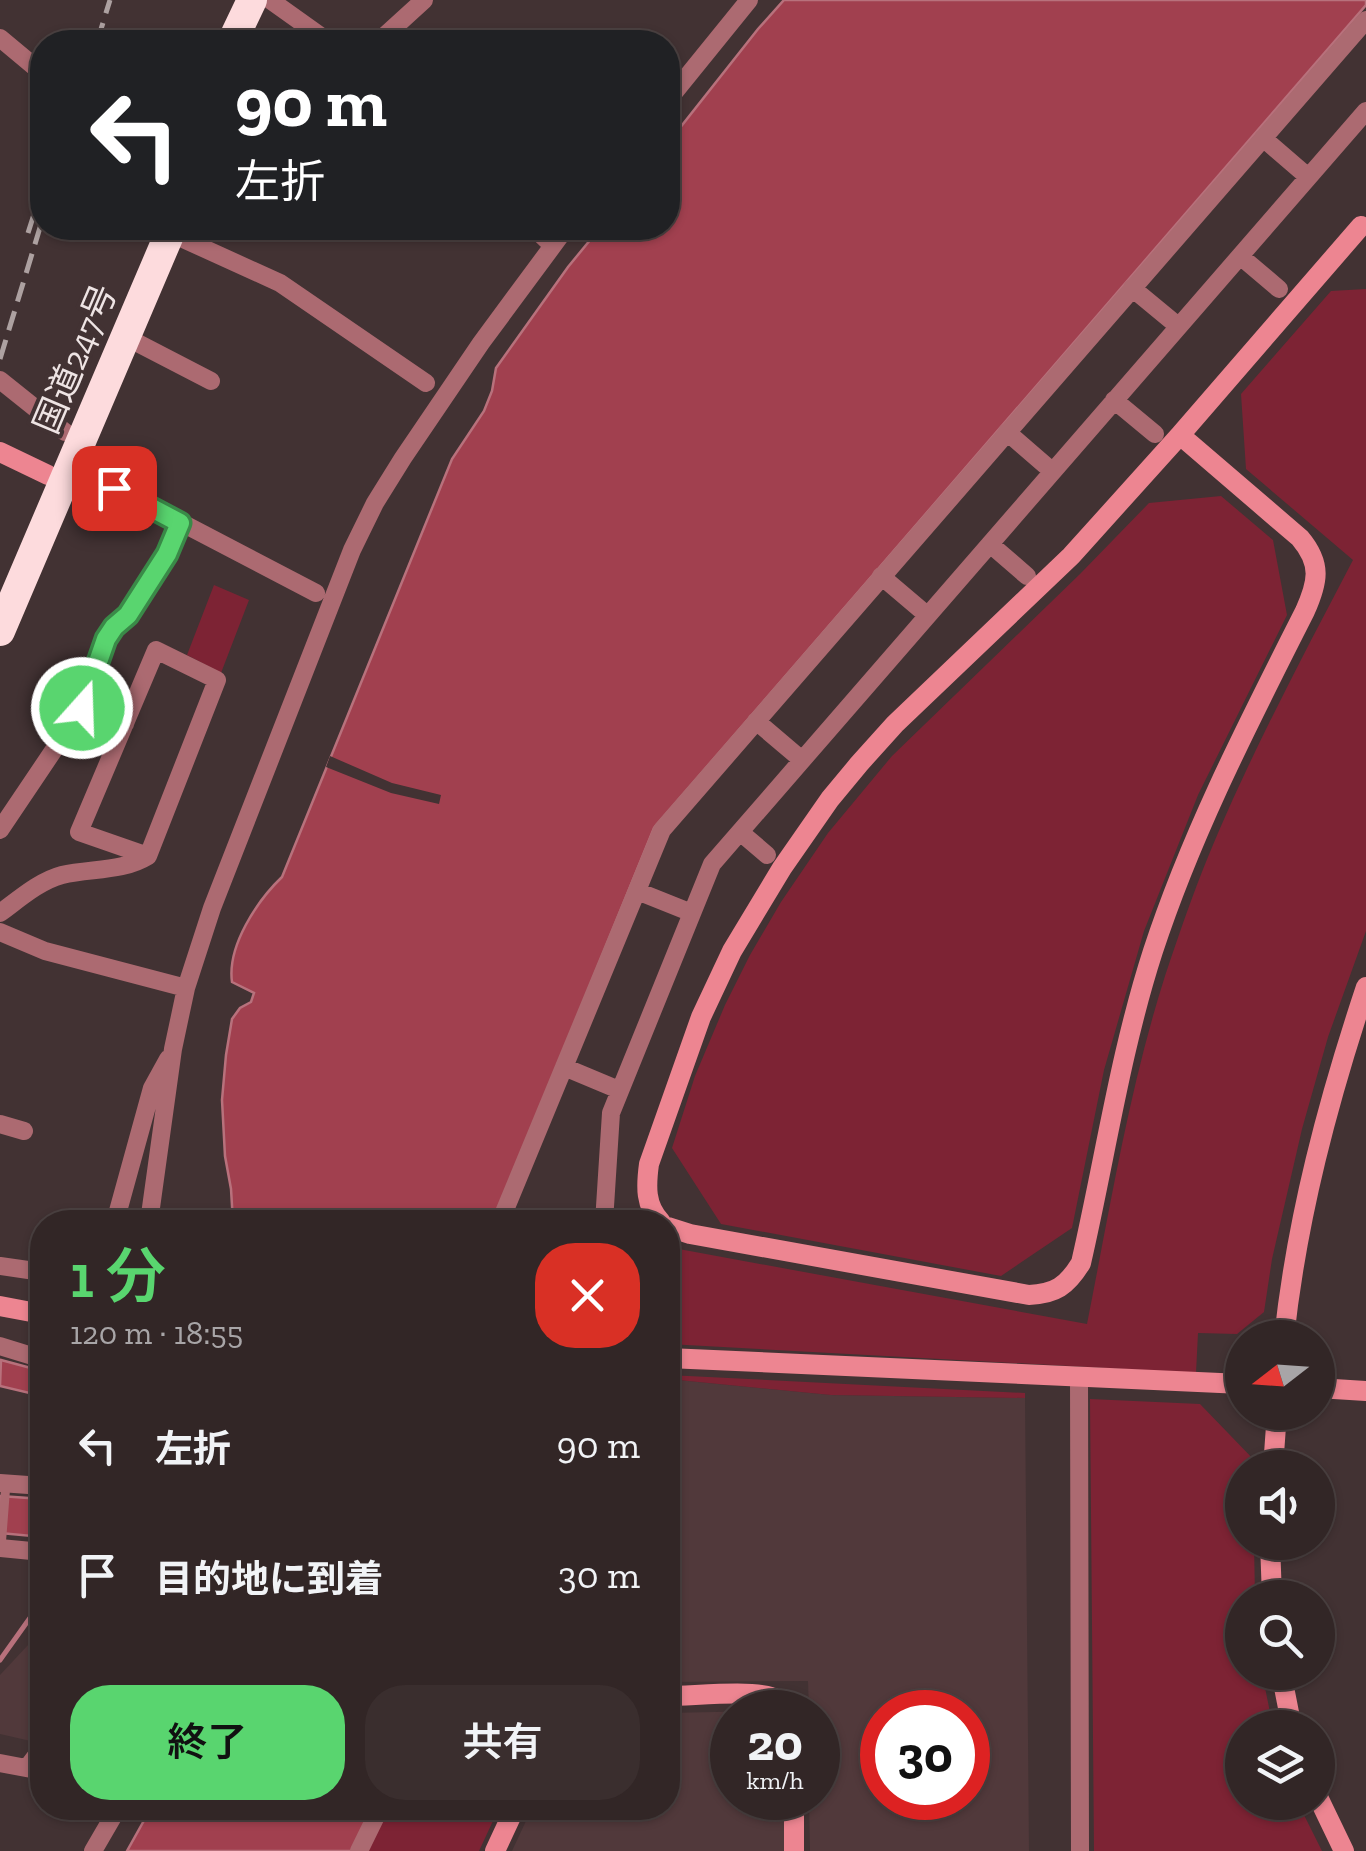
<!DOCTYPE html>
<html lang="ja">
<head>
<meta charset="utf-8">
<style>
  body { margin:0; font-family:"Zilla Slab","Noto Sans JP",serif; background:#3a2e2e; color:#f1f3f6; height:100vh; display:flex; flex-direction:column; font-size:38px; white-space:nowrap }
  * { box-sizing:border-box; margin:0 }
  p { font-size:32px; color:#a8a5a7 }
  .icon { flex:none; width:55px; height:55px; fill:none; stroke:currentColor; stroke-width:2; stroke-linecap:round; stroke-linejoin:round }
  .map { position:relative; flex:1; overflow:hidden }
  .side { position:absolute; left:30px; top:1210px; width:650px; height:610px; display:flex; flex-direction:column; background:#322626; border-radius:40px; box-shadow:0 2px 8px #0004,0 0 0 2px #4d4343 }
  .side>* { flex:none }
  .guide { position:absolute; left:30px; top:30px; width:650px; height:210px; border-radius:40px; box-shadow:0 2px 8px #0004,0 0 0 2px #4d4343; background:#202124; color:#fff; overflow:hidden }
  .needle { width:65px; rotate:253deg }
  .tools { position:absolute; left:1225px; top:1320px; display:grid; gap:20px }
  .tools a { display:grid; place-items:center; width:110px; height:110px; border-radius:50%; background:#322626; box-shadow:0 2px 8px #0004,0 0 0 2px #4d4343; font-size:50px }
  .speed { position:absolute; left:710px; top:1690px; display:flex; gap:20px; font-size:50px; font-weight:700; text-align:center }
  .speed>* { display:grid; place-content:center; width:130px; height:130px; border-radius:50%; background:#322626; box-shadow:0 2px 8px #0004,0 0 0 2px #4d4343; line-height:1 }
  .speed small { font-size:25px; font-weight:400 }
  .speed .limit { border:15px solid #d22; background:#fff; color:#111 }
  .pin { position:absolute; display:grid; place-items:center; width:85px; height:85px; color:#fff; margin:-42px; border-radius:20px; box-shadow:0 5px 15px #0006 }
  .me { position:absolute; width:110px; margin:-55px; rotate:20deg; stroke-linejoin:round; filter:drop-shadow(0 0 8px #0008) }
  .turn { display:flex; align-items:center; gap:35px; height:210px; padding:0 40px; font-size:45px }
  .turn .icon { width:130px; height:130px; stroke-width:2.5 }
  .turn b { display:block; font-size:70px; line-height:85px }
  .round { display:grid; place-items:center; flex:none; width:105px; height:105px; border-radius:40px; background:#3a2e2e }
  .head { display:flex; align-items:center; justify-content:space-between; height:170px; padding:0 40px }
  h1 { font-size:60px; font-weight:600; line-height:75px; color:#59d56f }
  .primary-button { display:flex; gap:20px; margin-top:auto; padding:20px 40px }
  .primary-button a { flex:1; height:115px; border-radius:40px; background:#59d56f; color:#111; font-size:40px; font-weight:600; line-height:115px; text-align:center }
  .primary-button a+a { background:#3a2e2e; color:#f1f3f6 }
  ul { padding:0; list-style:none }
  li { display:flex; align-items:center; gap:30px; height:130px; padding:0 40px }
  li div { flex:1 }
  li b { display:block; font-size:38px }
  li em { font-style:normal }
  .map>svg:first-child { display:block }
</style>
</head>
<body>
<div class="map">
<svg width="1366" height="1851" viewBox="0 0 1366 1851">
  <rect width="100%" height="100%" fill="#423233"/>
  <path fill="#51393b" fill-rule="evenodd" d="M668,1379L831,1395L1025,1398L1029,1851H810L809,1798H818V1712H809L808,1681L668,1682ZM882,1712H968V1798H882Z
    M42,1630V1732L35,1742L0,1734V1675Z
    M761,1711L763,1712H732V1798H784V1851H512L532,1808H668V1713Z"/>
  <path fill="#7d2334" d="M1366,289V931L1328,1037L1302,1129L1272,1259L1264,1312L1237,1334L1198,1333L1196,1373L668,1344V1247L1087,1324C1110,1208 1129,1089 1165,976C1181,928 1198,879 1218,833C1258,740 1306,650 1353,560L1246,469L1241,394L1331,291Z
    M1221,496L1273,540L1287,615L1198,795L1144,931L1104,1070L1072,1228L1001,1276L721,1224L672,1148L695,1076L725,1005L750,955L781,902L828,833L892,756L1080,574L1149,503Z
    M214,585L249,600L221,673L187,655Z
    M668,1375L1025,1393V1398L831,1395L668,1379Z
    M1090,1399L1200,1404L1257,1463L1256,1467L1242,1468V1542L1254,1543L1255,1597L1242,1598V1672L1262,1673L1273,1727L1242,1728V1802L1298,1803L1322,1851H1094Z
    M389,1808H499L479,1851H368Z"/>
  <path fill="#a1404f" stroke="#b8717c" stroke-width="2.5" d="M784,0H1366V5L654,828L494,1222H233L231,1189L225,1156L222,1100L226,1055L232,1019L240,1008L251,1002L254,993L232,982C227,946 257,901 282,877L452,459L484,411L492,391L496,368L568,267L600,228H668V143L758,29Z
    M1,1360L42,1371V1396L0,1386Z
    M0,1496L42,1499V1537L0,1533Z
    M151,1808H372L352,1851H127Z"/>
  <path fill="#423233" d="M330,756L392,783L441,795L439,804L391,793L326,767Z"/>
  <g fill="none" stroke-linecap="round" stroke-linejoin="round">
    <path stroke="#b8717c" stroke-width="5" d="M0,1660L42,1601"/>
    <path stroke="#ac6a71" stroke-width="9" d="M1,1548L6,1483"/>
    <path stroke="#ac6a71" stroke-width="18" d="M270,0L329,42
      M0,38L42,73
      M378,42L424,0
      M668,100L749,0
      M1263,138L1307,176
      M534,228L552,245
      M170,233L280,283L426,383
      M1240,256L1279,289
      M1132,288L1178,326
      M126,337L211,381
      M0,380L65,432
      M1114,400L1155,434
      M1007,432L1052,471
      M71,465L316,593
      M990,544L1027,576
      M881,576L927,615
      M82,708L125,724
      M756,721L802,760
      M0,830L82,708L106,639L114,627L128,615L167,554L180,523
      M740,832L767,855
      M637,891L692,913
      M0,913C18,900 39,881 62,875C91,868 122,872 148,856L217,680L156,650L79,832L148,856
      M0,932L45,951L186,988
      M564,1067L619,1090
      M0,1124L24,1131
      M500,1220L523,1222
      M115,1222L152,1088L168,1059
      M149,1222L173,1049L186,988L212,908L352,550L375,503L403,458L481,343L566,228
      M500,1222L662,830L1366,20
      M604,1222L611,1113L712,864L1366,111
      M0,1266L42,1272
      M0,1346L42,1359
      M1079,1376L1080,1851
      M0,1483L42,1486
      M0,1548L42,1552
      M0,1763L42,1771
      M27,1768L42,1748
      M93,1851L118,1808
      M359,1851L380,1808"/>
    <path stroke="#ed8591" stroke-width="20" d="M0,452L48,475
      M661,1222C645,1206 646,1186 649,1164L701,1017L732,951L782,868L830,799L859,764L895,724L1071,556L1180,435L1361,226
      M668,1227L690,1234L1029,1295C1055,1294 1067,1286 1081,1263C1105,1159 1120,1053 1153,951C1192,832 1249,722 1305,611C1318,582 1322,564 1300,538L1180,435
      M0,1306L42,1314
      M1284,1338C1297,1217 1328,1101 1366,987
      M668,1358L1242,1384
      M1318,1388L1366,1391
      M1273,1468L1277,1412
      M1270,1542L1272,1598
      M1281,1672L1292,1728
      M668,1696C693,1696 750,1690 771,1697C780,1699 784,1705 788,1712
      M1318,1797L1344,1851
      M794,1798V1851
      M495,1851L515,1808"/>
    <path stroke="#fddbdd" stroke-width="30" d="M232,42L252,0
      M0,631L172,228"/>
    <path stroke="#ada1a1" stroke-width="5" stroke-dasharray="20 10" stroke-linecap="butt" d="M97,42L110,0
      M28,233L42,189
      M0,359L42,221"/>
  </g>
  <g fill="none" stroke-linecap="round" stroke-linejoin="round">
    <defs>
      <path id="route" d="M82,708L106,639L114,627L128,615L167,554L180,523L114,488"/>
    </defs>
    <use href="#route" stroke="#3a8a48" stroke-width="25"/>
    <use href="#route" stroke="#59d56f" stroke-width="18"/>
  </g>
  <g text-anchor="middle" stroke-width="8" stroke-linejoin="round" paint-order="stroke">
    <g font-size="35" fill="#eee4e4" stroke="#423233">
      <text transform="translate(75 359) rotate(-67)" y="12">国道247号</text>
    </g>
  </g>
</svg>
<div class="tools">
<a><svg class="needle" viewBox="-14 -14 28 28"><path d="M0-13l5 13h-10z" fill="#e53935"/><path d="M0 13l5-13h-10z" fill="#a8a5a7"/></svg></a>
<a><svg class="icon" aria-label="sound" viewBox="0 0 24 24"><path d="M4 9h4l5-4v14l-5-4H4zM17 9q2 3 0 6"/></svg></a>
<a><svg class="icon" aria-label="search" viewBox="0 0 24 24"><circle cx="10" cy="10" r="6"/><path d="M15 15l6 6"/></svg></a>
<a><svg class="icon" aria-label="layers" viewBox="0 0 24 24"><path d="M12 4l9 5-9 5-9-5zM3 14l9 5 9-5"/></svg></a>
</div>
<div class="speed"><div>20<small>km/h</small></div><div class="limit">30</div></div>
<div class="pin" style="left:114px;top:488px;background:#d93025"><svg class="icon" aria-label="arrive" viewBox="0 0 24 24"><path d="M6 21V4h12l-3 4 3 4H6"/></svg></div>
<svg class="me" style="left:82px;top:708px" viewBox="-20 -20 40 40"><circle r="17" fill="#59d56f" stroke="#fff" stroke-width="3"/><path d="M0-11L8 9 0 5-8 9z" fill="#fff"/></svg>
<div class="guide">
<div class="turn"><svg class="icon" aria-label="left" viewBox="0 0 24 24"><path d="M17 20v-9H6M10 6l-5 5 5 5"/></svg><div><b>90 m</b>左折</div></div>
</div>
<section class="side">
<div class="head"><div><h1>1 分</h1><p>120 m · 18:55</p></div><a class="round" style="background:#d93025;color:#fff"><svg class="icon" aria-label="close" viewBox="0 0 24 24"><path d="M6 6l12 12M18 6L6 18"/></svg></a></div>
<ul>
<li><svg class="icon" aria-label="left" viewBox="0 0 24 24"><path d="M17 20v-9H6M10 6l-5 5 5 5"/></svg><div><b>左折</b></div><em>90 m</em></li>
<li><svg class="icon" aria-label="arrive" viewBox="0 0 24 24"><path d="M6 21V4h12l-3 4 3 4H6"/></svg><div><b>目的地に到着</b></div><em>30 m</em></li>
</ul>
<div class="primary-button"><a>終了</a><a>共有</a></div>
</section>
</div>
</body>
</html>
